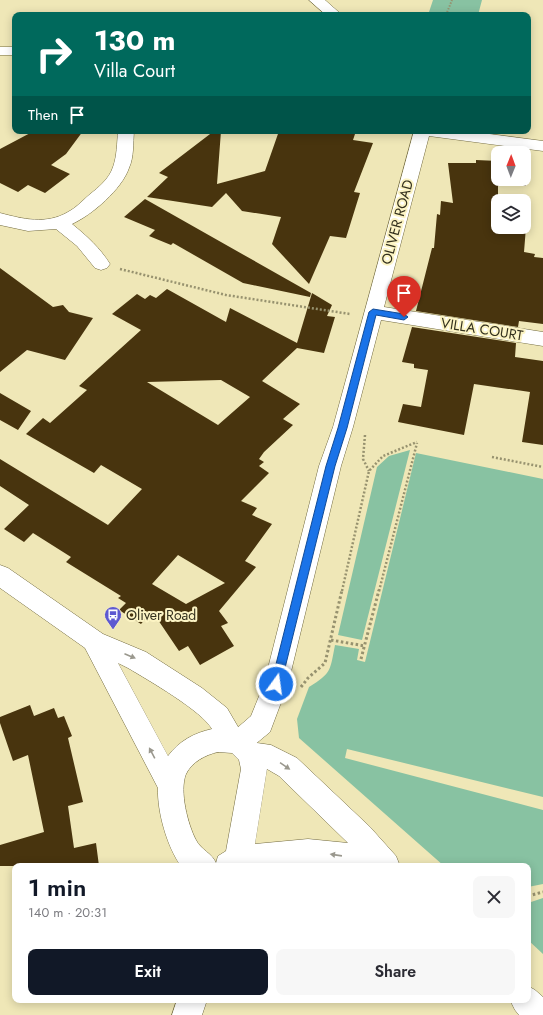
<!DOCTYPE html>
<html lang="en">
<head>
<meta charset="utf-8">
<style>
  body { margin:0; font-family:Jost,sans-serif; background:#f7f7f7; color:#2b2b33; height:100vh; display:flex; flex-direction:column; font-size:15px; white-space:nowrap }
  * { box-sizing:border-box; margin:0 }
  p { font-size:13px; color:#7c7c81 }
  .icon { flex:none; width:22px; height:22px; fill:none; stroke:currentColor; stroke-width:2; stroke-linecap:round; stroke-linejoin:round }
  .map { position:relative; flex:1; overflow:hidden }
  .details { position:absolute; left:12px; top:863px; width:519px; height:140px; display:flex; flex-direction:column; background:#fff; border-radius:8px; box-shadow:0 2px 10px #0003 }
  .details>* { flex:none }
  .banner { position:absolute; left:12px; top:12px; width:519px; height:122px; border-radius:8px; box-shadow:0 2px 10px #0003; background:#00695c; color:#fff; overflow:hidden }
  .needle { width:26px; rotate:1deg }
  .fabs { position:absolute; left:491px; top:146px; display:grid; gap:8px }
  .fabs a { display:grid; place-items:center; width:40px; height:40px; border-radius:8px; background:#fff; box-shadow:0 2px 10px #0003; font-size:20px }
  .pin { position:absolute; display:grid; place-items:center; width:34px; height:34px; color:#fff; margin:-41px -17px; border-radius:50% 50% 50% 0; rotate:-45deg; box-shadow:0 0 4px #0007 }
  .pin .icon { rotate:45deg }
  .me { position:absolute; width:44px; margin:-22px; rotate:14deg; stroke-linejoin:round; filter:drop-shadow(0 0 3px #0008) }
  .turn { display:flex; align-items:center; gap:14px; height:84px; padding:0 16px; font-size:18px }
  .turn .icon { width:52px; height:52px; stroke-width:2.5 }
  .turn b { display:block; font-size:28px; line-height:34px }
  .then { display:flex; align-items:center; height:38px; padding:0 16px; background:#0003; gap:8px; font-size:15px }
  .round { display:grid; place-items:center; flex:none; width:42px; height:42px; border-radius:8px; background:#f7f7f7 }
  .summary { display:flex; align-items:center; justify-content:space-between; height:68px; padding:0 16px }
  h1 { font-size:24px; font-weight:600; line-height:30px; color:#111827 }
  .button { display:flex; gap:8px; margin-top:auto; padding:8px 16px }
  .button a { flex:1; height:46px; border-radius:8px; background:#111827; color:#fff; font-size:16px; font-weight:600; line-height:46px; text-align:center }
  .button a+a { background:#f7f7f7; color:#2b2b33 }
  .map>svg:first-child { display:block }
</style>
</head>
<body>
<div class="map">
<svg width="543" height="1015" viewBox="0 0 543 1015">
  <rect width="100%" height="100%" fill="#efe7b7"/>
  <path fill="#88c2a2" d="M433,0H482L478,15H428Z
    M410,450L362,640L338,635L377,467L389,456Z
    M416,453L543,479V797L347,749L345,758L543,810V884L528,887V866H444L299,738L297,719L309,687C332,673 330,670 335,645L359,649L357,660L365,662Z
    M543,898V954L528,940V903Z"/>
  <path fill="#48340e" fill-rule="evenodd" d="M34,131H83L66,154L51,165L70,174L45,193L28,185L18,192L0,183V149Z
    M214,131H221L217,184L265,171L279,131H332L355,134L353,140L373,143L354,192L360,193L346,238L330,236L309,284L272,244L281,217L242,211L226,193L212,207L147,197L168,177L159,173Z
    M476,160L498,161V179H524V175L526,186H498V227H526L524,252L535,254L534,257L543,258V324L519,321L518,327L416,311L432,248H434L437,214L440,215L441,201L453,203L448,163H476Z
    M145,199L311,293L310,297L243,283L173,243L171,245L149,236L155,230L124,217Z
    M0,268L53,307L63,305L69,312L93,318L65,360L27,350L0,372Z
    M167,289L226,322L230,308L297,343L312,293L332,305L327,316L335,317L324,353L297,348L262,381L300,404L283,419L293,425L264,452L259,459L264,462L259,466L269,473L241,501L257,508L252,515L272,524L245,561L256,567L219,611L228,623L221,626L234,646L200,665L188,646L179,651L152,611L141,624L119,610L126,603L118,598L121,596L66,562L71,557L33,533L24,542L4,529L29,505L0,486V459L108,525L142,489L101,465L94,473L26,434L43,418L50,423L87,390L79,386L141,330L112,314L137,294L145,299L150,295L156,298ZM221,380L250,397L218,425L147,382ZM178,555L225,583L186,604L152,584Z
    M412,327L516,343L515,357L543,361V445L522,442L530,392L474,384L464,435L398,422L403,404L421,407L428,370L414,368V364L402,362Z
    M0,393L31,411L18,430L0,420Z
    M30,705L34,716L54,708L58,718L64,716L72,736L68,738L83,802L68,806L74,848L96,843L99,866H0V845L44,832L28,755L13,761L0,723V717Z"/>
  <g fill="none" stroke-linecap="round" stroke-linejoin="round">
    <defs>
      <path id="minor" d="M309,0H325L342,15H326Z
        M0,47H15V55H0Z
        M118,131H134C133,143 134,157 129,168C122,189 92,215 72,224C87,236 100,248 110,264L107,268L101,270L95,268L77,246L56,229L28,231L0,225V213C23,219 46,225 68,212C76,208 82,201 89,195C99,187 109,179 113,167C117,156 117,143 118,131Z
        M414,131H467L543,141V151L429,136L384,307L543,332V346L381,320L353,427L341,466L288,684L270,732L247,751L238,755L229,751L225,743L229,735L251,716L264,684L319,466L333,427Z"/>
      <path id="major" d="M0,565L8,568L103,634L146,652L202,688L227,708L241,732L250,736L257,743L271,745L297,758L370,827L396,856L400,866H181C167,847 157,811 158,788L85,648L0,588ZM118,663L128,668C148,680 202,711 212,729C194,733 179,741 168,756ZM218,752L232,753L239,760L241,769L226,851L218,856L216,863C212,853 201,850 196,840C188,825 179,791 186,774C192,762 205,755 218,752ZM267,769L279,776L348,843L308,839L255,844Z
        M528,986L535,990L543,997V1015H519L515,1010L510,1000H528Z
        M177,1000H207L202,1015H172Z"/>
    </defs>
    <use href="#minor" stroke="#726a3f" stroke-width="1"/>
    <use href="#major" stroke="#726a3f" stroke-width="1"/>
    <path stroke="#97926f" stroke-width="2" stroke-dasharray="1.5 1.5" stroke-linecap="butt" d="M446,15L452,0"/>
    <path stroke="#97926f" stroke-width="2.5" stroke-dasharray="2 2" stroke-linecap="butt" d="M120,269L226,295L350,314
      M365,435L363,459L369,471
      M492,457L543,467
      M342,591L369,471L383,456L417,442
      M379,591L417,443"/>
    <path stroke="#97926f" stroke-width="3" stroke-dasharray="2.5 2.5" stroke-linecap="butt" d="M331,640L365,646
      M361,659L379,590
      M301,687L308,678L325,663L342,590
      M528,896L543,892"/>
    <use href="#minor" fill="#fff" fill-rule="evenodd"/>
    <use href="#major" fill="#fff" fill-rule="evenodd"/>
  </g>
  <defs><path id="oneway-solid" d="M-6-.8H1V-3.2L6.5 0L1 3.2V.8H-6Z"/></defs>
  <g fill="#9a988e">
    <use href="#oneway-solid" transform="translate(130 656) rotate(23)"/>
    <use href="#oneway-solid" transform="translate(152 753) rotate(-118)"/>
    <use href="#oneway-solid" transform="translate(285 766) rotate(34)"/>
    <use href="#oneway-solid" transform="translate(336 855) rotate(-172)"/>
  </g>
  <path fill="#1a73e8" stroke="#114b97" d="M373,309L404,314L408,317L404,320L376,315L347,428L335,466L281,684L280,687L276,688L273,687L271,684L326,466L338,428L369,312Z"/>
  <defs>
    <symbol id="bus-pin" viewBox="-11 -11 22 30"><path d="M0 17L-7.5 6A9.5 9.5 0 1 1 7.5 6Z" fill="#5d59d1" stroke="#fcf4c4"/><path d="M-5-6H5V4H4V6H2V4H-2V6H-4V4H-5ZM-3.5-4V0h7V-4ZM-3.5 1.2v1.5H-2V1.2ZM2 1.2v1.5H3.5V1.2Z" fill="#fff"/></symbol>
  </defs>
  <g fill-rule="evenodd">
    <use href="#bus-pin" x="103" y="605" width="20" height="27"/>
  </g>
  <g text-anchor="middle" stroke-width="4" stroke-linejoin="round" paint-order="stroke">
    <g font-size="14" fill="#34311e" stroke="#fcf4c4">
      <text transform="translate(397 222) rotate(-75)" y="5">OLIVER ROAD</text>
      <text transform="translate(482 329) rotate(9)" y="5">VILLA COURT</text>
    </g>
    <g font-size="14" fill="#34311e" stroke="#fcf4c4" text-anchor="start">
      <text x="126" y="620">Oliver Road</text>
    </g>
  </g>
</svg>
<div class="fabs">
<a><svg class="needle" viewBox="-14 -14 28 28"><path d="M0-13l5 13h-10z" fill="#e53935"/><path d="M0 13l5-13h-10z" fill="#7c7c81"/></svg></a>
<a><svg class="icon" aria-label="layers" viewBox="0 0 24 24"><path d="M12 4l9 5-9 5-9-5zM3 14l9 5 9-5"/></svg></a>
</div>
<div class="pin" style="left:404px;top:317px;background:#d93025"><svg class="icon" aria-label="arrive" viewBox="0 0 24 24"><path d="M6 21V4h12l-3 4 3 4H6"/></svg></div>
<svg class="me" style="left:276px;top:684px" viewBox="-20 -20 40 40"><circle r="17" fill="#1a73e8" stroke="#fff" stroke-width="3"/><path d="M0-11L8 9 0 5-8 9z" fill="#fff"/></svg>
<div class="banner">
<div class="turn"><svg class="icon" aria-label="right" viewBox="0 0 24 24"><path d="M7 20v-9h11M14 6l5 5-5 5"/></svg><div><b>130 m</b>Villa Court</div></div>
<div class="then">Then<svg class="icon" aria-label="arrive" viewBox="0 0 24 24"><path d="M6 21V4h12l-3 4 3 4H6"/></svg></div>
</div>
<section class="details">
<div class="summary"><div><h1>1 min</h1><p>140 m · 20:31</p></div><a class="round"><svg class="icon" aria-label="close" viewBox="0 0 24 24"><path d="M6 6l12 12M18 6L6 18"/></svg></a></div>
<div class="button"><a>Exit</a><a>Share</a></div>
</section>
</div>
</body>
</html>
